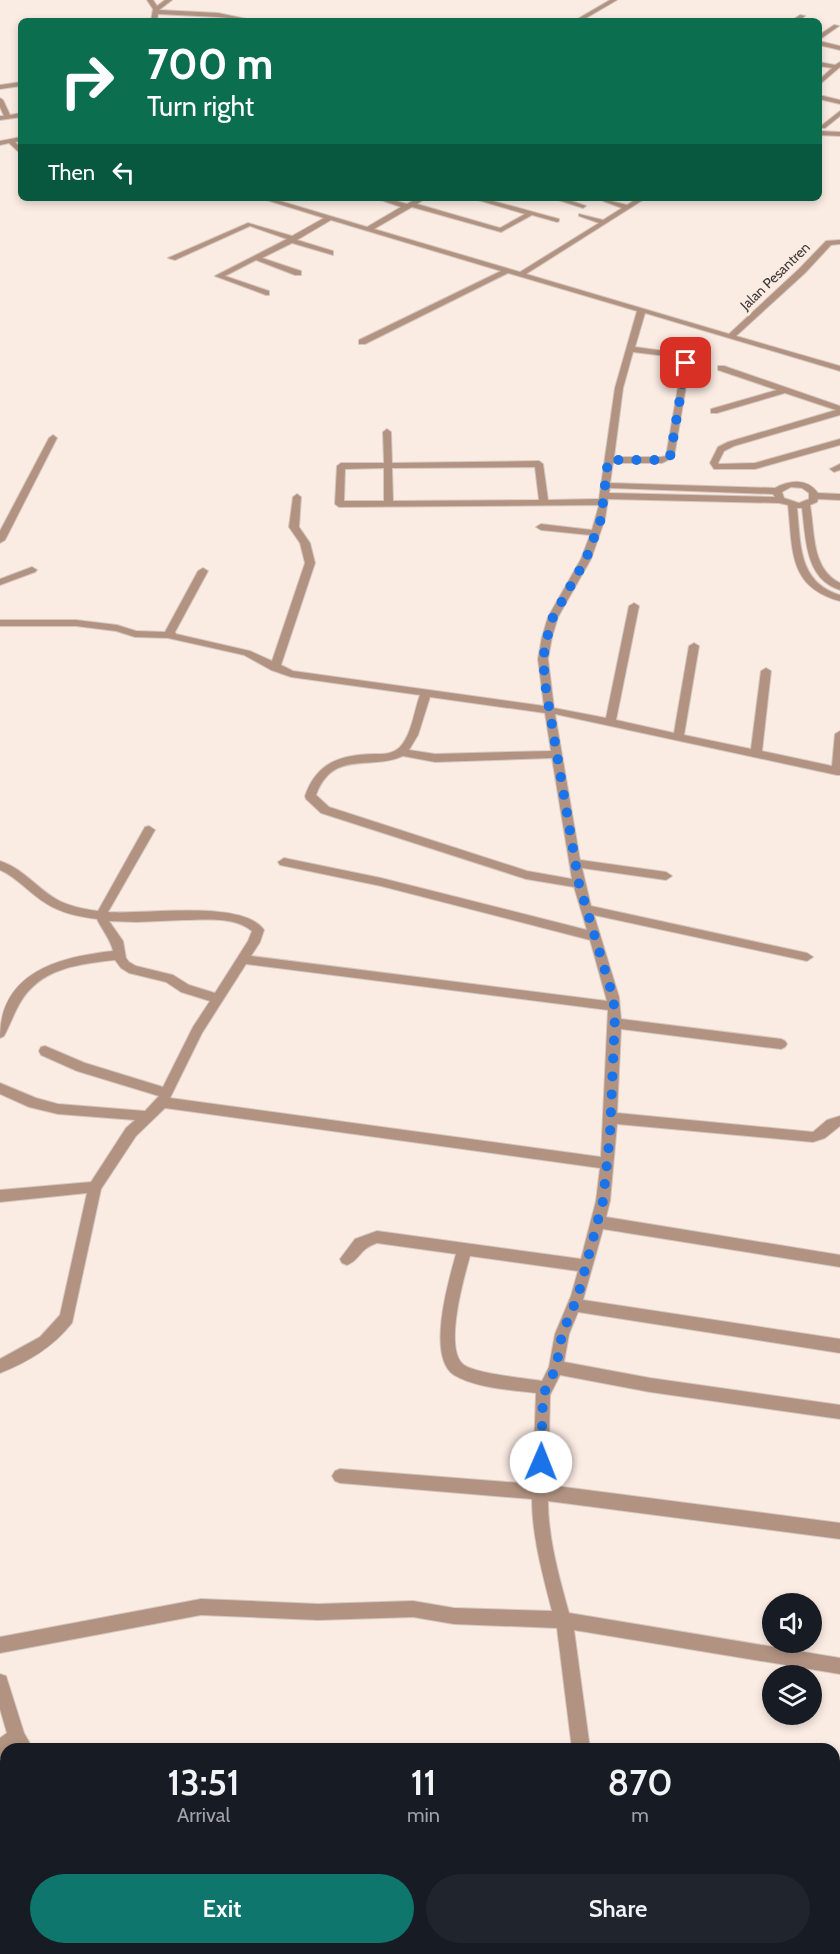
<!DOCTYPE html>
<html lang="en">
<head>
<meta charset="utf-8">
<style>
  body { margin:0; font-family:Cabin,sans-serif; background:#20242c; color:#f1f3f6; height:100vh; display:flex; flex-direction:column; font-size:22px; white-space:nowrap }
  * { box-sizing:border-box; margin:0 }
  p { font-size:20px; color:#9ea1a6 }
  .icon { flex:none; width:33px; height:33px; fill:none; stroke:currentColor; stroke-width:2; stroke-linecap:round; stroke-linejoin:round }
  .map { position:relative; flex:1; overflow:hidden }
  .panel { position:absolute; left:0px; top:1743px; width:840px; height:212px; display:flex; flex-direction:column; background:#171b24; border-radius:18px 18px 0 0; box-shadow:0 3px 9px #0003 }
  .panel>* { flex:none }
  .top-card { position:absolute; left:18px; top:18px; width:804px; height:183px; border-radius:9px; box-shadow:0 3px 9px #0003; background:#0b6e4f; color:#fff; overflow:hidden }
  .fabs { position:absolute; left:762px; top:1593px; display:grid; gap:12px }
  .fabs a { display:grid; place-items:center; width:60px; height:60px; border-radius:50%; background:#171b24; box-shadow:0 3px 9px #0003; font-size:30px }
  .pin { position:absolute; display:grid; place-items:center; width:51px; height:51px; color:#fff; margin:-26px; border-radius:12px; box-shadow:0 3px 9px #0006 }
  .me { position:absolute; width:66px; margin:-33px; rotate:1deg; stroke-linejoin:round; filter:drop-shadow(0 0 4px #0008) }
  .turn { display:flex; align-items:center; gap:21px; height:126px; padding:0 30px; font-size:27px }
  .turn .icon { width:78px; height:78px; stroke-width:2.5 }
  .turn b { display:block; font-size:42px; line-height:51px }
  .then { display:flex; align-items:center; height:57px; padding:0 30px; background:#0003; gap:12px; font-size:22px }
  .eta { display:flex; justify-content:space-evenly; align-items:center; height:102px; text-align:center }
  .eta b { font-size:36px; font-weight:600; line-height:42px }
  .cta { display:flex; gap:12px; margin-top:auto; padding:12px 30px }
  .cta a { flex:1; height:69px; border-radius:36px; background:#0f766e; color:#fff; font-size:24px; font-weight:600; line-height:69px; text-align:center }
  .cta a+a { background:#20242c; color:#f1f3f6 }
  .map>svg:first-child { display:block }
</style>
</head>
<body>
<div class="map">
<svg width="840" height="1954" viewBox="0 0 840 1954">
  <rect width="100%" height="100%" fill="#faebe3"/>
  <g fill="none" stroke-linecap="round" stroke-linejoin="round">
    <defs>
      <path id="minor" d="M147,0H153L157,6L165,0H172L159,10L218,13L256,21L218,17L158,14L157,21H151L153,9Z
        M610,0H617L581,21H574Z
        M800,15L805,16L798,21H791Z
        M834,25L839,26L819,40V35Z
        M819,41L840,46V50L819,45Z
        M819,62L835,65L840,62V67L819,85V80L832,68L819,66Z
        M21,82V86L0,89V85Z
        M819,95L840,100V104L819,99Z
        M0,98L3,100L10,115L21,113V117L0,120V116H4L0,107Z
        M840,111V116L825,128H821V126Z
        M819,131L840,132V136L819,135Z
        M21,137V141L15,142L21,148V154L9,143L0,145V141Z
        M260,198H270L367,227L401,207L375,198H385L407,204L418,198H426L417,204L500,228L525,214L471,198H482L559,219V221L557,222L532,215L501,232L412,207L374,229L520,272L599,223L579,216V214L603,220L622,208L603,201V199L627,205L638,198H646L526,274L729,334L799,269L826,241L840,240V244L831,245L805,273L736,336L840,366V371L645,313L635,347L679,353L690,363L674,457L662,463H613L610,483L775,488C790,480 807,478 818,493L840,494V500L818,499L817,502L810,505C815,532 811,569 840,583V590C805,579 806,539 802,508H797C801,545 798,582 840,595V601C788,587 793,550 788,505L779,503L608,499L605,519L591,559L558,617L552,637L548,659L554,708L606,718L629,606L634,603L639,606L616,720L674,733L689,646L694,643L699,646L684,735L751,749L761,671L766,668L771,671L762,751L832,766L835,734L840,731V775H837L555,714L580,860L666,872L672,876L666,880L582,868L591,906L807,953L813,957L807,961L594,915L619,997L621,1019L781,1039L785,1041L787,1044L785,1047L781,1049L621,1029L617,1113L813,1132L827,1120L840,1116V1126L825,1138L813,1142L617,1124L610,1201L606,1217L840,1255V1267L603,1229L583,1300L840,1339V1353L578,1312L569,1334L564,1362L650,1378L840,1405V1419L650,1392L560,1375L550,1395L548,1485L840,1523V1539L548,1501C548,1538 559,1577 569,1613L840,1658V1674L574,1630L590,1749H572L557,1628L454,1624L413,1617L318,1620L201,1615L0,1653V1637L201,1599L318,1604L413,1601L454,1608L552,1611C543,1575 532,1537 532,1499L340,1483L335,1481L332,1476L335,1471L340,1469L533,1484L536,1393C512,1390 475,1388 454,1375C426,1356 449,1280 456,1254L377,1243C359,1249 360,1260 347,1265L342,1263L340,1259L355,1239L377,1231L581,1259L596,1201L600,1168L165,1108L136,1136L101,1189L72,1323C53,1347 28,1362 0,1373V1359L40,1337L60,1315L87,1193L0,1202V1190L91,1182L126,1128L135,1120L58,1114L29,1107L0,1094V1083L36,1098L58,1104L145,1111L159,1096L77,1071L41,1055L39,1051L41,1047L45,1046L85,1063L163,1087L193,1027L210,1001L181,992L166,982L129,973L121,968L115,960C79,964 40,968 20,1003C14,1013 10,1025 4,1036L0,1038C0,972 59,957 113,951C111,940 102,930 97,919C80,917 61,913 47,904C30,894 18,878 0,870V861C22,868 36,887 56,899C68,906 83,909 98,911L145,827L149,826L155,830L108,912C144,915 243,899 264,930L260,942L251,956L607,1001L590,940L381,886L280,865L278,862L284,858L381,878L587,930L574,887L526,879L321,813L306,799L305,796C317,762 340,755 374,754C384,754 393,754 400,747C412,734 414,711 420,695L291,677L271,670L244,655L168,638L135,637L116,631L76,626H0V620H76L117,625L136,631L165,632L198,571L203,568L208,571L175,632L176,634L250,651L272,661L305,563L300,543L289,527L293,497L297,494L301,497L299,527L310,543L315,563L281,665L293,671L544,706L538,659L542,637L548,617L581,559L590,535L541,530L536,527L541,524L592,530L599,505L339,507L335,504L337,466L341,463H384L383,432L387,429L391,432L392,463L539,461L543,464L548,500L599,499L615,388L637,311L508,273L365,344H359V340L501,271L331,220L297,240L333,251V255L292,243L262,258L301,271V275H295L256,260L225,276L269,291V295H266L215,276L287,239L250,226L175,260L168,258L248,223L292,236L324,218ZM633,352L674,357L682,364L666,456L661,457H614L623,388ZM535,467L539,500L393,501L392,468ZM384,468V501H344L345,469ZM791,487L802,488L809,493V499L799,503L784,498L782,492ZM610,488L773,494L775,497L609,493ZM430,697L545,713L551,751L435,754L409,750L418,735ZM403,756L435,762L552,758L572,879L527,871L329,807L316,795C333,749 370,771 403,756ZM183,920C204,920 234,916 252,931L248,941L215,993L189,985L173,975L136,966L129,962L126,958L123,941L109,921L137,922ZM246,964L608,1010L601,1157L170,1098L202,1033ZM470,1256L578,1271L571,1296L555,1334L549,1367L542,1381C524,1378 478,1374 464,1365C443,1350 464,1277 470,1256Z
        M552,198H563L586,206L583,208Z
        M718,366H724L840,406V415L734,446L724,451L718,463L719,464L755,463L840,439V445L755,469H714L710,463L718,447L728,442L836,410L785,393L717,413H711V409L777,390L718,370Z
        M53,435L57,438L5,540L0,543V531L49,438Z
        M840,464V470L834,472L830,469Z
        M32,567L37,570L35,572L0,585V579Z
        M0,1674L6,1676L24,1733L33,1749H6V1755L0,1758V1738L7,1733L0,1709Z
        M834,1821H840V1839H834Z
        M94,1948H112L114,1954H96Z
        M598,1948H616L617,1954H599Z"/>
    </defs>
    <use href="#minor" stroke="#d5c7c0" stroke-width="2"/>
    <use href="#minor" fill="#b29381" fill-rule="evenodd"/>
  </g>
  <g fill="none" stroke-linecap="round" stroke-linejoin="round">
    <path stroke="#1a73e8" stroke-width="10" stroke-dasharray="0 18" d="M541,1462L543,1395L556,1368L562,1334L578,1296L603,1201L610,1134L615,1015L613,997L579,884L546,690L543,659L547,638L553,617L586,559L601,519L608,460H662L670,457L686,363"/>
  </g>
  <g text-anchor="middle" stroke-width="6" stroke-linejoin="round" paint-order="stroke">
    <g font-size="14" fill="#3f3936" stroke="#faebe3">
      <text transform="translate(775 276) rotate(-44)" y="5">Jalan Pesantren</text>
    </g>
  </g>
</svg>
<div class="fabs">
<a><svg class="icon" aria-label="sound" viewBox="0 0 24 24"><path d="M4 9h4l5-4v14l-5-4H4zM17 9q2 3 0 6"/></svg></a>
<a><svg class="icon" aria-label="layers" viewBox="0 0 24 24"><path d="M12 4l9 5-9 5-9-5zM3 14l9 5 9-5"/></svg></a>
</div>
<div class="pin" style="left:686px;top:363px;background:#d93025"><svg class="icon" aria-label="arrive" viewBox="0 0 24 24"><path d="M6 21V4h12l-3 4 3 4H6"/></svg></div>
<svg class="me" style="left:541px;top:1462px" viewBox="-20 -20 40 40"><circle r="19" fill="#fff"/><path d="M0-13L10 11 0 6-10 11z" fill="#1a73e8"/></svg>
<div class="top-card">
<div class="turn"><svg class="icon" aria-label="right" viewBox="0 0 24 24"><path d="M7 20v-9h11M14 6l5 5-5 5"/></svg><div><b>700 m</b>Turn right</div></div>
<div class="then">Then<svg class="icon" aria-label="left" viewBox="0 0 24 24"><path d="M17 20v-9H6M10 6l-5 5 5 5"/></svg></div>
</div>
<section class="panel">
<div class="eta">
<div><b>13:51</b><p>Arrival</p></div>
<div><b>11</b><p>min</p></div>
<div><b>870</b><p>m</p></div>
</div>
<div class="cta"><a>Exit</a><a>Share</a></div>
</section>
</div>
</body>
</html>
